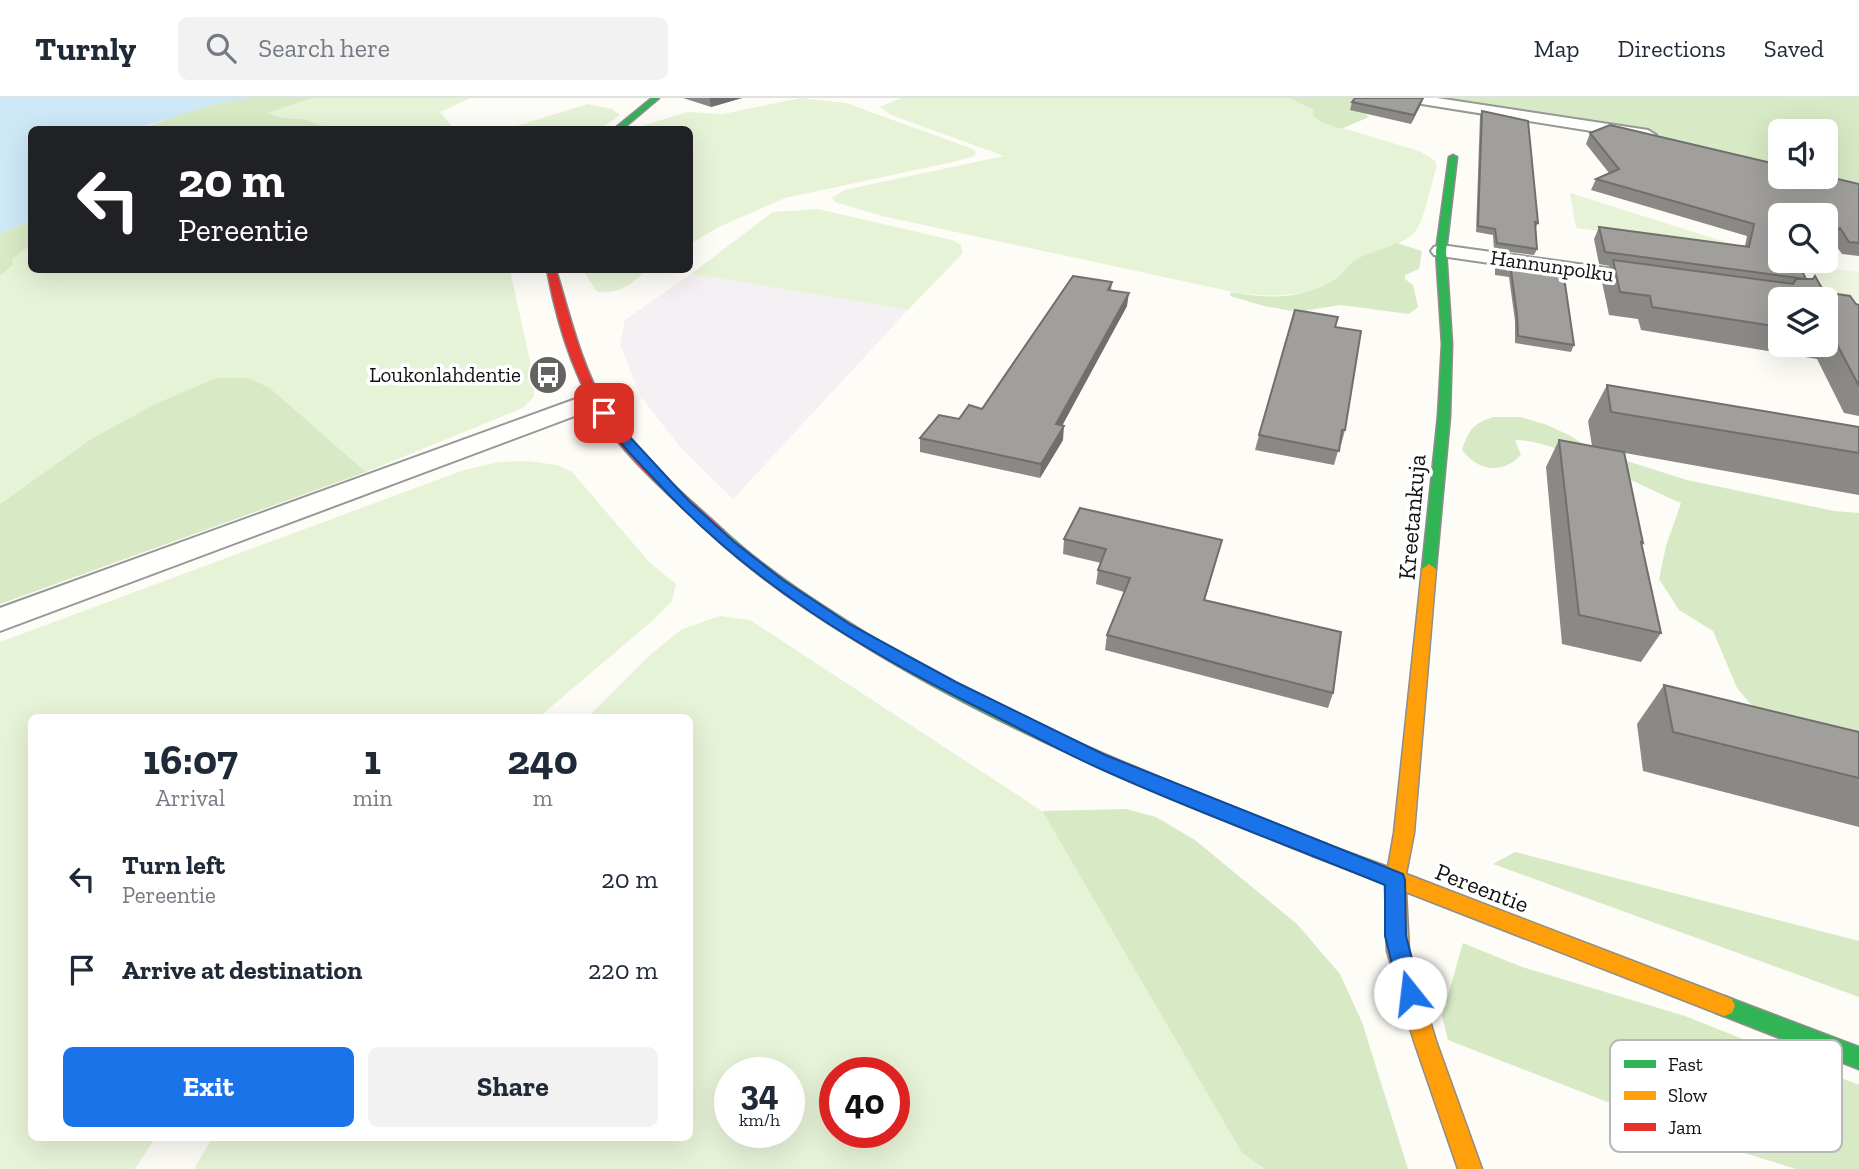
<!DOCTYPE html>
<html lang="en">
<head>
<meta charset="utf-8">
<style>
  body { margin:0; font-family:"Zilla Slab",serif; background:#f2f2f3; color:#1f2937; height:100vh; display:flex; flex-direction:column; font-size:26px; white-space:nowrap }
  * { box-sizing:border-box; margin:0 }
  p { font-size:23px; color:#747a83 }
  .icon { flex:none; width:38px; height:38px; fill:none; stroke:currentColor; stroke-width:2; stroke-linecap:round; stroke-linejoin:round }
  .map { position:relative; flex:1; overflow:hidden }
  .sheet { position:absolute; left:28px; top:616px; width:665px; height:427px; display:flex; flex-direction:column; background:#fff; border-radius:10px; box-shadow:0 7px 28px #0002 }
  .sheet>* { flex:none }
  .guide { position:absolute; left:28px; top:28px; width:665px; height:147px; border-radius:10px; box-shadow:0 7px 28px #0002; background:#202124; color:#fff; overflow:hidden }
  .fabs { position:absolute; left:1768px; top:21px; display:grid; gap:14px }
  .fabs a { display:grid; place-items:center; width:70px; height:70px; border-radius:10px; background:#fff; box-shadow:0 7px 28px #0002; font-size:35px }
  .speed { position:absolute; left:714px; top:959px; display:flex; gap:14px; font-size:35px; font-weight:700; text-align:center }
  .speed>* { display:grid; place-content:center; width:91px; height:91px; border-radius:50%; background:#fff; box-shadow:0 7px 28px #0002; line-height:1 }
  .speed small { font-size:18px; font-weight:400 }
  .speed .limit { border:10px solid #d22; background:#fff; color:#111 }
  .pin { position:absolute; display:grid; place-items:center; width:60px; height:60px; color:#fff; margin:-30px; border-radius:14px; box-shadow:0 4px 10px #0006 }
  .me { position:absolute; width:77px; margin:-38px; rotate:344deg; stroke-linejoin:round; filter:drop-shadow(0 0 5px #0008) }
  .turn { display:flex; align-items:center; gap:24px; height:147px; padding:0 35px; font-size:32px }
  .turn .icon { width:91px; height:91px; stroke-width:2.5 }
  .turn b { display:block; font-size:49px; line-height:60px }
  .eta { display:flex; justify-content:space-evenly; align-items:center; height:119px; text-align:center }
  .eta b { font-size:42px; font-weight:700; line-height:49px }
  .primary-button { display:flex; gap:14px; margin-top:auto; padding:14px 35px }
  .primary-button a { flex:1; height:80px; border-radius:10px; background:#1a73e8; color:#fff; font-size:28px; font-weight:700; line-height:80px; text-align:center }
  .primary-button a+a { background:#f2f2f3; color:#1f2937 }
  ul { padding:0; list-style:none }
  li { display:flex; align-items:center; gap:21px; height:91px; padding:0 35px }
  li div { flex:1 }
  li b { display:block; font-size:26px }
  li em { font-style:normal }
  header { display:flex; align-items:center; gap:42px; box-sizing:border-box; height:98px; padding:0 35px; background:#fff; border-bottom:2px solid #e0e1e3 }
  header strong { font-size:33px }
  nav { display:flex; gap:38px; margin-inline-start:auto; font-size:24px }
  .search { width:490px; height:63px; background:#f2f2f3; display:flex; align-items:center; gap:18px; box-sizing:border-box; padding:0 24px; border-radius:10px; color:#747a83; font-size:26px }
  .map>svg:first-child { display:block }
</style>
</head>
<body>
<header>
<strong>Turnly</strong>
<div class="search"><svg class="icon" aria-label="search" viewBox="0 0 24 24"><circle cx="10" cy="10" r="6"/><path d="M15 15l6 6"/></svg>Search here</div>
<nav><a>Map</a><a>Directions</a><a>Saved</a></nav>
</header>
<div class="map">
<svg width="1859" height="1071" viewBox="0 0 1859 1071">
  <rect width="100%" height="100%" fill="#fdfcf7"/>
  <path fill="#f5f0f3" d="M691,176L908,212L733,401L680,349L641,299L620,247L625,222Z"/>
  <path fill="#e7f3d7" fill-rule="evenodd" d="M313,0H471L440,14L454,31H333L303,21L283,20L266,15Z
    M801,0L846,5L973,51L976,54L974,58L953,64L785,100L719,129L690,146V32L633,31L687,14L723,16Z
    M901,0H1289L1314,12L1319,23L1419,53L1434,62L1437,68C1431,86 1426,115 1417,131C1410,144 1369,159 1354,162C1331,201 1278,200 1238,195L882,118L835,104L832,100L844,92L1004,58L891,17L880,9Z
    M588,6L612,11L620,17L601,31H506Z
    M1570,95L1754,153L1576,130Z
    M818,111L952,142L961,147L963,155L908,212L691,176L773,114Z
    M31,147L32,172H510L534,281V299L523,310L366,374L270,290L153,307L91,341L0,406V178L13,167L12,161Z
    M583,172H647C631,186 620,196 597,194Z
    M527,363L557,367L572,374L650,465L676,486L672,503L652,523L539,619L32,620V1040H155L135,1071H0V544L464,372L499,364Z
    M720,518L750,522L1042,713L1242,1055L1265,1071H194L212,1040H690V620L588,619L650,557L682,531ZM730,975H789V1034H730ZM835,975H894V1034H835Z"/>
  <path fill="#d8eac5" d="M250,0H313L267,15L283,20L303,21L333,31L137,32L214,5Z
    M1289,0H1387L1365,16L1369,19L1341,31L1319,23L1313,17L1314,12Z
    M1425,0H1859V85L1825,77V33H1780V67L1604,26Z
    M31,122V147L12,161L13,167L0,178V136Z
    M1397,145L1422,153L1419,171L1405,177V181L1413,187L1418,209L1409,216L1340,207L1297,214L1264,208L1230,198L1231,194C1268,201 1304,202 1337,180C1344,175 1350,164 1356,161C1369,155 1384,151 1397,145Z
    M217,280H248L270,290L366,374L0,506V406L91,341L153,307Z
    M1493,319H1521L1547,327L1571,338L1592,352L1687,382L1834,413L1859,415V657L1776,636L1737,590L1713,533L1679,512L1659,481L1666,448L1681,405C1640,388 1555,341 1515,342L1521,357C1502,377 1478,373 1462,352C1469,331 1473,326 1493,319Z
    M1126,711L1156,719L1195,742L1297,826L1340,876L1362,924L1408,1071H1265L1242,1055L1042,713Z
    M1515,754L1859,843V899L1493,766Z
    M1463,845L1522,869L1685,918L1859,987V1071H1796L1715,1046L1448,942L1442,918Z"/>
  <path fill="#f0f6e1" d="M1809,168L1859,174V202L1826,197Z"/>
  <path fill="#cde8f7" d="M0,0H250L214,6L137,31L32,32L31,122L0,136Z"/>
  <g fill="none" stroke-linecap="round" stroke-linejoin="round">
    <defs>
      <path id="street" d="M1402,0H1437L1648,32L1656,37L1648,42L1409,4Z
        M1441,147L1650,176L1657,178L1660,182L1657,186L1650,188L1434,157L1431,153L1434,149Z
        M595,294L604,297L608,302L604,307L0,533V510Z"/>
      <path id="fast" d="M652,0H659L621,32H613Z
        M1453,57L1457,59L1446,153L1452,246L1450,318L1436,471L1429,476L1422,471L1438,318L1442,246L1436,153L1449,59Z
        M718,431L723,432C767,473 818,505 869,537C1013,624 1171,685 1327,746L1330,752L1327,758L1320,760L1313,758C1158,695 1001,633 858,544C807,513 757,479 713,438L711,435L713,432Z
        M1724,898L1859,949V971L1716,915L1713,908L1716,901Z"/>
      <path id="slow" d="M1429,466L1436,471L1414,735L1406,776L1732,901L1735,908L1732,915L1724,918L1406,794L1409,853L1436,943L1482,1071H1458L1414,943L1387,853L1385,786L1313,758L1310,752L1313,746L1320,744L1388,769L1394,735L1422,471Z"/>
      <path id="jam" d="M547,172H556C570,218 581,266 605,308C634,357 682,394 723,432L725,435L723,438H713C677,404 638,371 608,331C575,286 557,225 547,172Z"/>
    </defs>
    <use href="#street" stroke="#979795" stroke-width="4"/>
    <use href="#fast" stroke="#8e8d8b" stroke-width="3"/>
    <use href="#slow" stroke="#8e8d8b" stroke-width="3"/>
    <use href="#jam" stroke="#8e8d8b" stroke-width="3"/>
    <use href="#street" fill="#fffffe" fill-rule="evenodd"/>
    <use href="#fast" fill="#30b455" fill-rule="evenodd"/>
    <use href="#slow" fill="#ff9f0a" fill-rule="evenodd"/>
    <use href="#jam" fill="#e5322d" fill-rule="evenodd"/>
  </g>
  <path fill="#8a8986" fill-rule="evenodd" d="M683,0H742L711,9Z
    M1352,4L1420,8L1411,26L1350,12Z
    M1482,13L1538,125L1535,131L1537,151L1534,157L1494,152L1493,137L1476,134L1480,18Z
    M1590,35L1859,86V158L1842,156L1832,142L1825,146V117L1780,163L1824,194L1859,207V318L1844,315L1817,261L1641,232L1638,221L1609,217L1602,184L1610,168L1599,166L1594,141L1599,129L1745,148L1747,138L1591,92L1596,81L1609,75L1586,46ZM1780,201H1825V247H1780Z
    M1497,162L1538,175L1574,247L1571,254L1515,245V223L1509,179L1495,177V168Z
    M1112,184L1111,192L1127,208L1062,327L1063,342L1040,380L920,354V340L982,311Z
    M1335,229L1345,332L1341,347L1340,346L1334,367L1255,352L1259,337Z
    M1607,287L1859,329V397L1625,355L1643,445L1642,447L1661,535L1641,564L1562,546L1546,369L1559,342L1592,348L1588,323Z
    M1064,441L1218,457L1205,502L1333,595L1328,610L1105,552L1107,537L1124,494L1096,486L1098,472L1101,465L1063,456Z
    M1664,587L1859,634V729L1643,673L1637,626Z"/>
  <path fill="#716f6d" d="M710,0H742L711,9Z
    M1423,0L1420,8L1411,26L1414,17Z
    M1840,130L1832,142L1825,146V138Z
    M1129,195L1127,208L1055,341L1056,326Z
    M1064,328L1063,342L1040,380L1041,366Z"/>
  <path fill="#a19f9c" stroke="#716f6d" stroke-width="2" d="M1355,0H1423L1414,17L1352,4Z
    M1482,13L1528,23L1538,125L1535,124L1537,151L1497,145L1495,131L1478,128Z
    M1610,27L1780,67V79L1825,78L1859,86V145L1849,144L1840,130L1825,138V117H1780V163H1797L1806,181L1605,154L1599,129L1749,149L1754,126L1596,81L1619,71L1590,35Z
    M1497,162L1538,168V175L1564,179L1574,247L1518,238L1517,217L1511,172L1498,170Z
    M1613,162L1793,186L1796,181H1813L1815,178L1824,194L1850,198L1856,206L1859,207V288L1832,237L1825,236V201H1780V229L1652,209L1650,198L1620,194Z
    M1073,178L1112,184L1108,192L1129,195L1056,326L1064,328L1041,366L920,340L939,317L959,321L969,307L982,311Z
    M1295,212L1338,219L1335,229L1361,233L1345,332H1342L1339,353L1259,337Z
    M1607,287L1859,329V355L1611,314Z
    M1559,342L1624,354L1643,445L1641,444L1661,535L1579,517Z
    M1080,410L1222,442L1204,502L1341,534L1333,595L1107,537L1130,480L1098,472L1106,451L1064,441Z
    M1664,587L1859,634V680L1673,634Z"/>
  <path fill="#1a73e8" stroke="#114b97" stroke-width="2" d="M604,311L608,312L617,325L689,403L733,443L783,482L851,527L956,584L1105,657L1403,776L1405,782L1406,838L1421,895L1418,902L1410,905L1402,902L1399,895L1385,838V787C1288,747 1187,711 1092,667C1055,650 1019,630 983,612C862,552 748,483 656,383C636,361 614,340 598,315Z"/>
  <defs>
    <symbol id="bus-disc" viewBox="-11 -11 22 22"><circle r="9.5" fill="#646362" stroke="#fff"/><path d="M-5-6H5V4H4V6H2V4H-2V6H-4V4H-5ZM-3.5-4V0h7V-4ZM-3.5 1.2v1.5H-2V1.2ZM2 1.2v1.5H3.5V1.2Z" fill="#fff"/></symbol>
  </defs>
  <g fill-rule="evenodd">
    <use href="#bus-disc" x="526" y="255" width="44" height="44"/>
  </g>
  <g text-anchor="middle" stroke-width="7" stroke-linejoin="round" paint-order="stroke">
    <g font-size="21" fill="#111" stroke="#fff">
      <text transform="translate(1552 168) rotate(8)" y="7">Hannunpolku</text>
    </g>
    <g font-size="21" fill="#111" stroke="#fff" text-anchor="end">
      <text x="521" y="284">Loukonlahdentie</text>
    </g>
    <g font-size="24" fill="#111" stroke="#fff">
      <text transform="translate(1412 419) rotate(-85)" y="8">Kreetankuja</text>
      <text transform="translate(1482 790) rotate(21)" y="8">Pereentie</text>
    </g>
  </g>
  <rect x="1610" y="942" width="232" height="112" rx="10" fill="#fff" stroke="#b8b8b8" stroke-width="2"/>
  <rect x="1624" y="962" width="32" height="8" fill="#30b455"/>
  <rect x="1624" y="993" width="32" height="9" fill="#ff9f0a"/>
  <rect x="1624" y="1025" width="32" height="8" fill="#e5322d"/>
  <g font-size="19" fill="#111">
    <text x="1668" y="973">Fast</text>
    <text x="1668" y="1004">Slow</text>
    <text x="1668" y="1036">Jam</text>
  </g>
</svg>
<div class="fabs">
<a><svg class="icon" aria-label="sound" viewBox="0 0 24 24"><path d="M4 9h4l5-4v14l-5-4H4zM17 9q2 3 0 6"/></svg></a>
<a><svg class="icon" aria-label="search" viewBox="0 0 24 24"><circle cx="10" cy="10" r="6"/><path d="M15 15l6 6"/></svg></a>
<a><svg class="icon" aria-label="layers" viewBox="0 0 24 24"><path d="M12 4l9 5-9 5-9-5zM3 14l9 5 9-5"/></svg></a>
</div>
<div class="speed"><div>34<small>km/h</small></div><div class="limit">40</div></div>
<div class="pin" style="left:604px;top:315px;background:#d93025"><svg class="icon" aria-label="arrive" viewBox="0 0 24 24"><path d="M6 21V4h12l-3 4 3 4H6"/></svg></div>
<svg class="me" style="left:1410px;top:895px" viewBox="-20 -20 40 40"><circle r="19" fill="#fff"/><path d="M0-13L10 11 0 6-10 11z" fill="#1a73e8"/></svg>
<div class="guide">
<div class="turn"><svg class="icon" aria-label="left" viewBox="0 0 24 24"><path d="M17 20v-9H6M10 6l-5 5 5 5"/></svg><div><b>20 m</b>Pereentie</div></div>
</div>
<section class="sheet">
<div class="eta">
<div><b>16:07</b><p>Arrival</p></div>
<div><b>1</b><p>min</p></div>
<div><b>240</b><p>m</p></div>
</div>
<ul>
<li><svg class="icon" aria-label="left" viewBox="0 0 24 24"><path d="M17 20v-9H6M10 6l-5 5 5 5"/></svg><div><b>Turn left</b><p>Pereentie</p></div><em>20 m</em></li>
<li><svg class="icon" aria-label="arrive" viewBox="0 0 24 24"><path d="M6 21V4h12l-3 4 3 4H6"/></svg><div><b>Arrive at destination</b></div><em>220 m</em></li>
</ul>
<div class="primary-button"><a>Exit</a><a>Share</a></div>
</section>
</div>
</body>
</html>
